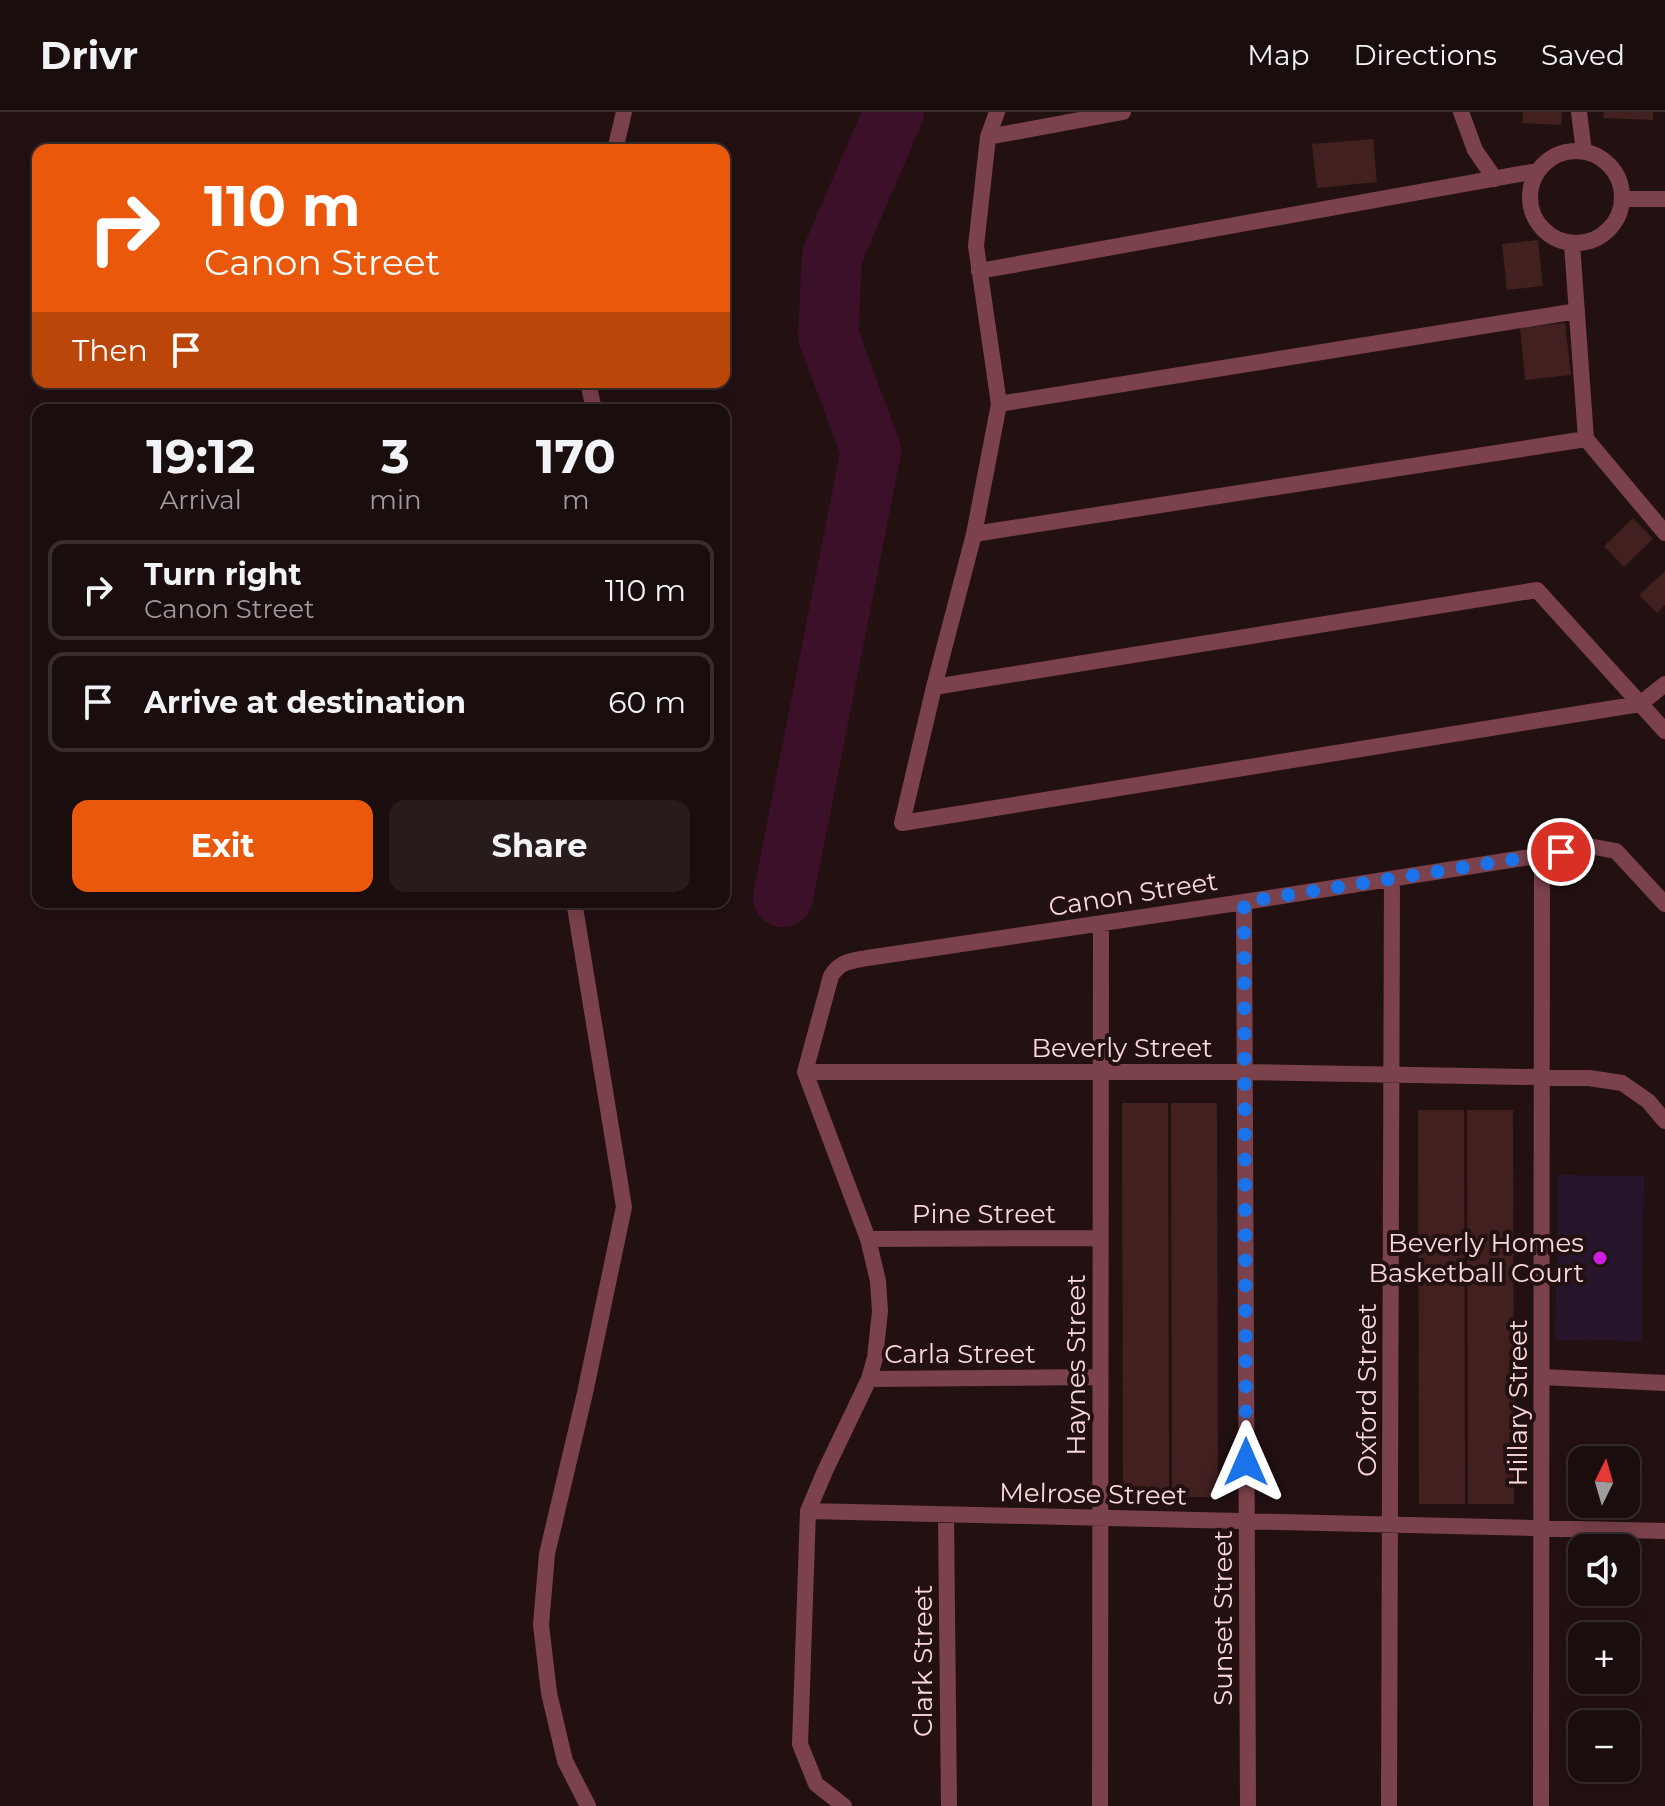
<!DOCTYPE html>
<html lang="en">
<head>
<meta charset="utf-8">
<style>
  body { margin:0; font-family:Montserrat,sans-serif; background:#271b1c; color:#f1f3f6; height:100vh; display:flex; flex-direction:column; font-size:30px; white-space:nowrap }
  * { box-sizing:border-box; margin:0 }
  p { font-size:26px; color:#9f9c9e }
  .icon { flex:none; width:44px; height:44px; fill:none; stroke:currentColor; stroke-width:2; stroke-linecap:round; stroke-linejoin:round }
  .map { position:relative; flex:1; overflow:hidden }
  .details { position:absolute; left:32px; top:292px; width:698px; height:504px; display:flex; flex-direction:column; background:#1a0d0e; border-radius:16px; box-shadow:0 4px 20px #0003,0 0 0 2px #382d2e }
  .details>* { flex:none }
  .hud { position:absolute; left:32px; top:32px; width:698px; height:244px; border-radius:16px; box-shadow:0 4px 20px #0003,0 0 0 2px #382d2e; background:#ea580c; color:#fff; overflow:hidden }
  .needle { width:52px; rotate:5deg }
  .fabs { position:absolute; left:1568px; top:1334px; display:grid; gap:16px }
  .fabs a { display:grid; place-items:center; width:72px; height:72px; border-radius:16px; background:#1a0d0e; box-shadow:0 4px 20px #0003,0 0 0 2px #382d2e; font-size:40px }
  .pin { position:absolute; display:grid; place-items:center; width:68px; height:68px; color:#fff; margin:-34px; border:4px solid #fff; border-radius:50%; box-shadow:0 2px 8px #0007 }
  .me { position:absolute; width:88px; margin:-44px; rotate:0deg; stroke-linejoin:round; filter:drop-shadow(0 0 6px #0008) }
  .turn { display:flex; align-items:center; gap:28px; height:168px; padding:0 40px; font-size:36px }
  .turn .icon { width:104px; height:104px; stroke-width:2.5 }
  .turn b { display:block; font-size:56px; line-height:68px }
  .then { display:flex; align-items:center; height:76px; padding:0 40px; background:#0003; gap:16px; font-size:30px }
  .eta { display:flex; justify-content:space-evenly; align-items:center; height:136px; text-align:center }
  .eta b { font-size:48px; font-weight:700; line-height:56px }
  .action { display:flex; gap:16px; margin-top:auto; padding:16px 40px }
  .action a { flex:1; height:92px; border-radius:16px; background:#ea580c; color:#fff; font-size:32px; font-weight:700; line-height:92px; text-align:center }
  .action a+a { background:#271b1c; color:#f1f3f6 }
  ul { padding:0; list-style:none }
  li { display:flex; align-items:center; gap:24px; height:100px; margin:0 16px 12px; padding:0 24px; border:4px solid #382d2e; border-radius:16px }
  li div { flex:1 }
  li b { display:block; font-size:30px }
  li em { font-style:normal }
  header { display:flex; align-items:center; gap:48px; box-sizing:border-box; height:112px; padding:0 40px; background:#1a0d0e; border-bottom:2px solid #382d2e }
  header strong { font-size:38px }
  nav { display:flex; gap:44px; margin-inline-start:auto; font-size:28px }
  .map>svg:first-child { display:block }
</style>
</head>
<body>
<header>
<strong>Drivr</strong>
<nav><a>Map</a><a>Directions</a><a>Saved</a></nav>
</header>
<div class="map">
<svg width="1665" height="1694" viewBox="0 0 1665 1694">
  <rect width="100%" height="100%" fill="#231112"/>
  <path fill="#27152c" d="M1558,1063L1644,1064L1642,1229L1555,1228Z"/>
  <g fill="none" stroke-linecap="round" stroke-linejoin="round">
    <path stroke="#3d1029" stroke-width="60" d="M783,785L871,339L828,223L832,144L894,0"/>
  </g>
  <path fill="#422020" d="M1523,0H1562L1561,13L1522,11Z
    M1604,0H1653V8L1603,6Z
    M1373,27L1377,70L1317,76L1312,32Z
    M1538,128L1543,174L1507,178L1502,132Z
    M1565,211L1571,263L1525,268L1520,216Z
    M1633,406L1653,427L1624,455L1604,434Z
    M1665,459V493L1657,501L1639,483Z
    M1122,991H1168L1169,1385H1123Z
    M1171,991H1217L1218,1385H1172Z
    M1418,998H1464L1465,1392H1419Z
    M1467,998H1513L1514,1392H1468Z"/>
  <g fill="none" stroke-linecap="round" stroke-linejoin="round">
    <path stroke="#7c424c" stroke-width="16" d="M997,0L988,25L976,134L999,292L974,422L934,575L902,711L1640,592L1665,572
      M1461,0L1475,38L1495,67
      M1579,0L1584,40
      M988,25L1123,0
      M615,38L624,0
      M1530 85a46 46 0 1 1 92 0a46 46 0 1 1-92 0Z
      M1623,87H1665
      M1572,132L1586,327L1665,421
      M979,159L1537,59
      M588,270L594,298
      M999,292L1577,199
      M974,422L1586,327
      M934,575L1537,478L1665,619
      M576,790L575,795L624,1095L585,1281L547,1442L541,1513L549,1581L565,1649L588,1694
      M1244,790L1248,1694
      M805,960L831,864C840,849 851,849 867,846L1244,790L1594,735L1616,739L1665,792
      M805,960H1245L1589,966L1622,971L1648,989L1665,1009
      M805,960L868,1127L878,1169L880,1199L875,1246L869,1267L825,1359L808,1399L800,1632L816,1672L844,1694
      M868,1127L1100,1126
      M1542,1265L1665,1271
      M869,1267L1100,1265
      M808,1399L1665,1419
      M946,1403L949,1694
      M1100,1694L1101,812
      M1389,1694L1392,767
      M1541,1694L1542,743"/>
  </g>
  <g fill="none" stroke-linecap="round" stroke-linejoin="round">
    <path stroke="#1a73e8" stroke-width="14" stroke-dasharray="0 25.2" d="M1246,1350L1244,790L1561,740"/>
  </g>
  <circle fill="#ce1de1" stroke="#231112" stroke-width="3" cx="1600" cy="1146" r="8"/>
  <g text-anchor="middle" stroke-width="8" stroke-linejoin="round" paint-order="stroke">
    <g font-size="26" fill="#fad8db" stroke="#231112">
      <text transform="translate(1133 782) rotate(-9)" y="9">Canon Street</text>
      <text x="1122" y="945">Beverly Street</text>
      <text x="984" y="1111">Pine Street</text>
      <text x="960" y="1251">Carla Street</text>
      <text transform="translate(1076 1253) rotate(-90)" y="9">Haynes Street</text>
      <text transform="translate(1367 1278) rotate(-90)" y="9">Oxford Street</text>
      <text transform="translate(1518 1291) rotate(-90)" y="9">Hillary Street</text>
      <text transform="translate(1093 1382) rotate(1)" y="9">Melrose Street</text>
      <text transform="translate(1223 1506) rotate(-90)" y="9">Sunset Street</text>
      <text transform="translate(923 1549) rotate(-90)" y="9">Clark Street</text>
    </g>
    <g font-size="26" fill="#fad8db" stroke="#231112" text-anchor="end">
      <text x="1584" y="1140">Beverly Homes<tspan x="1584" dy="30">Basketball Court</tspan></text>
    </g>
  </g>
</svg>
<div class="fabs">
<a><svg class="needle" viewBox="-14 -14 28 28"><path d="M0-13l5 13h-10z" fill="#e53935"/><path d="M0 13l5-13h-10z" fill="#9f9c9e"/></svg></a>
<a><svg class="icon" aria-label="sound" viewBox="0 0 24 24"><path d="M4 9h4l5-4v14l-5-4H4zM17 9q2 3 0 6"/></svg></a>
<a>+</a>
<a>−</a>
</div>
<div class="pin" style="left:1561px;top:740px;background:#d93025"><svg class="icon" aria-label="arrive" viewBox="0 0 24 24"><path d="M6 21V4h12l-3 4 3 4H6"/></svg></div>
<svg class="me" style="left:1246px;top:1350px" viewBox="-20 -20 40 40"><path d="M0-17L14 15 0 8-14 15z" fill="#1a73e8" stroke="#fff" stroke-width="4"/></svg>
<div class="hud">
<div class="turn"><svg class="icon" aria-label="right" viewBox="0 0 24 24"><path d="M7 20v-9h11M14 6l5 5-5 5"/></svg><div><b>110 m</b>Canon Street</div></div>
<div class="then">Then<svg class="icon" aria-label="arrive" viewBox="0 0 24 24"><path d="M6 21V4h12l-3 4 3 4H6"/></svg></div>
</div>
<section class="details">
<div class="eta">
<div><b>19:12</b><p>Arrival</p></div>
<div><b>3</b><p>min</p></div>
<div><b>170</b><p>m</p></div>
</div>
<ul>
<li><svg class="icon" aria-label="right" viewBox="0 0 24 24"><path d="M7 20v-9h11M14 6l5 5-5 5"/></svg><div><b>Turn right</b><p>Canon Street</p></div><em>110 m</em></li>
<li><svg class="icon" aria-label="arrive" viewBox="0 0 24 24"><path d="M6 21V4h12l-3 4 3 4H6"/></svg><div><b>Arrive at destination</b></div><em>60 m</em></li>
</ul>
<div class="action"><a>Exit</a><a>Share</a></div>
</section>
</div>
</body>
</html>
